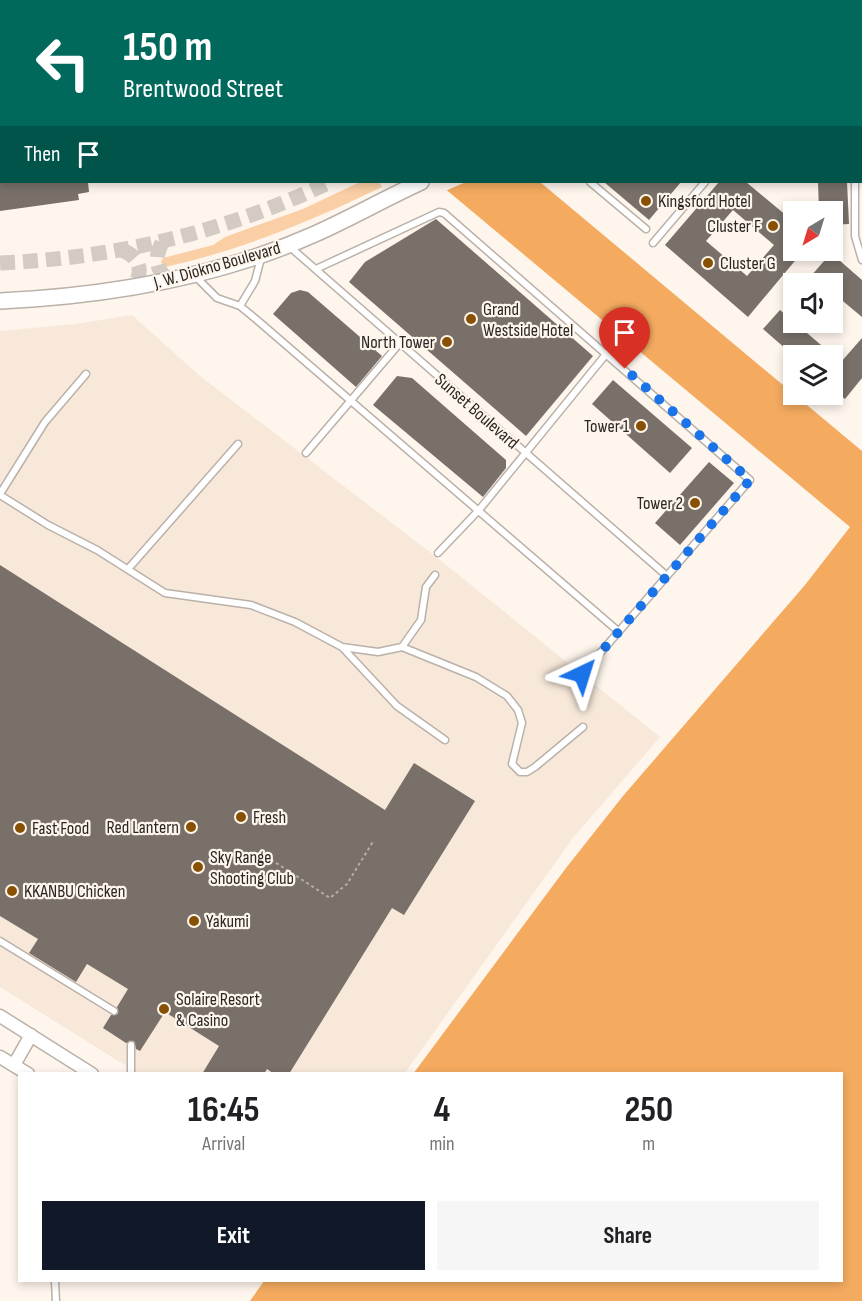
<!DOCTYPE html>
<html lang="en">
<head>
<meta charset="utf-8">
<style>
  body { margin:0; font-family:"Sofia Sans Condensed",sans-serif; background:#f6f6f6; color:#202124; height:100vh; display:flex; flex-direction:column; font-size:22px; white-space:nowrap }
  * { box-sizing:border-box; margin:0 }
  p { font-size:20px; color:#757577 }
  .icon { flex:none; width:33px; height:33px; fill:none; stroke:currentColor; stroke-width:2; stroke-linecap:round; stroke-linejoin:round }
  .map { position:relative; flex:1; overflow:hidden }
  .drawer { position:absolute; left:18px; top:1072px; width:825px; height:210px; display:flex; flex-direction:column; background:#fff; border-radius:0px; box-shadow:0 3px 9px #0003 }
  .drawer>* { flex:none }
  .hud { position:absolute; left:0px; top:0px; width:862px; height:183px; box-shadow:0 3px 9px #0003; background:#00695c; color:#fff; overflow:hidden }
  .needle { width:39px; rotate:218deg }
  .controls { position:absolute; left:783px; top:201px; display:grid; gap:12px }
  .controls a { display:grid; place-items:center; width:60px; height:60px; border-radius:0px; background:#fff; box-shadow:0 3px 9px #0003; font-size:30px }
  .pin { position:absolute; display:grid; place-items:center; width:51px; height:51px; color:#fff; margin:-62px -26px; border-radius:50% 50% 50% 0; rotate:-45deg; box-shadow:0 0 6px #0007 }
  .pin .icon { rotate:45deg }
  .me { position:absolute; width:66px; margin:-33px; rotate:41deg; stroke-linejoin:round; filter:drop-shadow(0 0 4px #0008) }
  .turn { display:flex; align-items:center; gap:21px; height:126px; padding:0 24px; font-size:27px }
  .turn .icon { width:78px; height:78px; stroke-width:2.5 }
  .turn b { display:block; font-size:42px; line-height:51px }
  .then { display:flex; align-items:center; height:57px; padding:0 24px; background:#0003; gap:12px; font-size:22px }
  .eta { display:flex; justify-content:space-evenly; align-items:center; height:102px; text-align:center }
  .eta b { font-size:36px; font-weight:700; line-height:42px }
  .action { display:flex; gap:12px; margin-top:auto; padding:12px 24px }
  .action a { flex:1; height:69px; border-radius:0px; background:#111827; color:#fff; font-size:24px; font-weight:700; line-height:69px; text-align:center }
  .action a+a { background:#f6f6f6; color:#202124 }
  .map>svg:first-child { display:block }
</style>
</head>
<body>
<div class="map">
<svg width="862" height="1301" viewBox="0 0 862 1301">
  <rect width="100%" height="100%" fill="#fef5ec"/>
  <path fill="#f7e8da" d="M132,315L200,376L435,556L660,737L573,838L404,1074H139L0,987V331L76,324Z"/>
  <path fill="#fbcfa5" d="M330,0H805L804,2Z
    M360,182H379L382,187C311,221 242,250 165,267L161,262L163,258L213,245L225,237L303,209Z"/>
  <path fill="#f4ab60" d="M227,0H330L332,1L229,2Z
    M437,182H540L862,451V1301H250L264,1281H842V1074H413L566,868L623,796L805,585L850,527Z"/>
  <path fill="#fef5ec" d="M434,182H466L445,191Z"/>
  <path fill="#787069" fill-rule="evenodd" d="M0,182H88L89,192L78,194L79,200L0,211Z
    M604,182H681L649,220Z
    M719,182H746L794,222V250H804L748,317L665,245ZM733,210L774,245L747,276L706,241Z
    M818,182H847L849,224L832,225V212H819Z
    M436,219L593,356L526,436L349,282L365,262Z
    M831,253L862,280V317L832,292V284H804Z
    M300,290L308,292L382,356L356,387L273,314L291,293Z
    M780,310L841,362L862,338V378L845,399L832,389V356H794L763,329Z
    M397,376L412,378L506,460V468L483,497L373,405Z
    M613,380L692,448L670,473L592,404Z
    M709,462L734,483L680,545L655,523Z
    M0,565L385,810L414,763L475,801L404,915L392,908L289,1074H274L267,1069L264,1074H202L219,1046L165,1012L140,1051L136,1049L134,1041L126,1043L103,1028L111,1015L118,1014L117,1007L128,989L87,964L76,982L29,953L38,939L0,916Z"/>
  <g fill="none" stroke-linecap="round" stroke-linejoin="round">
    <path stroke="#d4ccc4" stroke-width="15" stroke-dasharray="15 8" stroke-linecap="butt" d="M162,243C154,258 156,270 169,281
      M122,250C142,258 145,276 129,289
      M0,263C116,258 226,232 330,182"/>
    <defs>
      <path id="service" d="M861,104L862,102
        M590,182L646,229
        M855,182V236L862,260
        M653,243L705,182
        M290,247L667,576
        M316,269L439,212L444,213L750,480L582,674
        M195,276L217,298L240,306L257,320L618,631
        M240,306L255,281L261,258
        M306,453L399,344
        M0,494L45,422L86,374
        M0,495L48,525L97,550L165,593L251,605L295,622L342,647L378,652L402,647L476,677L507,696L518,710L522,723L512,764L520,772H527L535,767L583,727
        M438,553L479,510L607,353
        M128,569L238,444
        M342,647L397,706L445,740
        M402,647L421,620L426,587L435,575
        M0,941L114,1011
        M131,1045V1074
        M55,1281L56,1301"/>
      <path id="minor" d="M0,1016L92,1074
        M0,1057L28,1074
        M14,1065L31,1035"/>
      <path id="tertiary" d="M841,0L842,2
        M819,2L820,0
        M861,34H862
        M861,67H862
        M0,301C107,296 216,278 315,234C351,218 386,198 421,182"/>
    </defs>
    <use href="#service" stroke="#bab1aa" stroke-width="9"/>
    <use href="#minor" stroke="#bab1aa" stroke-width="15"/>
    <use href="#tertiary" stroke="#bab1aa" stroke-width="18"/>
    <path stroke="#b5aea8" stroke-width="2" stroke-dasharray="3 3" stroke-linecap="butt" d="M261,853L330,898L347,884L374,840"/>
    <use href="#service" stroke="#fff" stroke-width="6"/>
    <use href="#minor" stroke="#fff" stroke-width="12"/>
    <use href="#tertiary" stroke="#fff" stroke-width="15"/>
  </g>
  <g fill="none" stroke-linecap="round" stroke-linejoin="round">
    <path stroke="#1a73e8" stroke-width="10" stroke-dasharray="0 18" d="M582,674L750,480L625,369"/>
  </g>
  <g fill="#885002" stroke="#fef5ec" stroke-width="2">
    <circle cx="646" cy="201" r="6"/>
    <circle cx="773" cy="226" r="6"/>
    <circle cx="708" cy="263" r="6"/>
    <circle cx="471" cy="319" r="6"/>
    <circle cx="447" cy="342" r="6"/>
    <circle cx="641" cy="426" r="6"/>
    <circle cx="695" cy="503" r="6"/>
    <circle cx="241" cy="817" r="6"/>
    <circle cx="191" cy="827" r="6"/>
    <circle cx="20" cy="828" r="6"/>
    <circle cx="198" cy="867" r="6"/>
    <circle cx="12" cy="891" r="6"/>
    <circle cx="194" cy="921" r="6"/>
    <circle cx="164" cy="1009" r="6"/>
  </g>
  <g text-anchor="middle" stroke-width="4.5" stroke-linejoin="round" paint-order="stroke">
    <g font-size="18" fill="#2a2724" stroke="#fef5ec" text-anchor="start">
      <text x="658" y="207">Kingsford Hotel</text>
      <text x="761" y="232" text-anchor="end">Cluster F</text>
      <text x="720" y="269">Cluster G</text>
      <text x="483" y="315">Grand<tspan x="483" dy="21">Westside Hotel</tspan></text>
      <text x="435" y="348" text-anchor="end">North Tower</text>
      <text x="629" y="432" text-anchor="end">Tower 1</text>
      <text x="683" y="509" text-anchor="end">Tower 2</text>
      <text x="253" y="823">Fresh</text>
      <text x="179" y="833" text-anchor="end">Red Lantern</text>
      <text x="32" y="834">Fast Food</text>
      <text x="210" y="863">Sky Range<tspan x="210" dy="21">Shooting Club</tspan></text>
      <text x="24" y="897">KKANBU Chicken</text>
      <text x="206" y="927">Yakumi</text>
      <text x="176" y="1005">Solaire Resort<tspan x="176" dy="21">&amp; Casino</tspan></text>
    </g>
    <g font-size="18" fill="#2a2724" stroke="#fef5ec">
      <text transform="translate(217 265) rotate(-16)" y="6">J. W. Diokno Boulevard</text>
      <text transform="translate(477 411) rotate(41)" y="6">Sunset Boulevard</text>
    </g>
  </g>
</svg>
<div class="controls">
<a><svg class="needle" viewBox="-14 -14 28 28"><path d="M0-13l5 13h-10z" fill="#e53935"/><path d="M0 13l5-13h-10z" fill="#757577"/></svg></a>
<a><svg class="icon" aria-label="sound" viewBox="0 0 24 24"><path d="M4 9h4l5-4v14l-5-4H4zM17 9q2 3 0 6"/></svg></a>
<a><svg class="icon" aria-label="layers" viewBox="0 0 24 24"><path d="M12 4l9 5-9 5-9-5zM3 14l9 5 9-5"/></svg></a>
</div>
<div class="pin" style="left:625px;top:369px;background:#d93025"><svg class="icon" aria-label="arrive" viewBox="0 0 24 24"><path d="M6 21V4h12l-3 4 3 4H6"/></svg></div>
<svg class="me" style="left:582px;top:674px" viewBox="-20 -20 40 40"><path d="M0-17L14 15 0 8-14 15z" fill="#1a73e8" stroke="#fff" stroke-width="4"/></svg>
<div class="hud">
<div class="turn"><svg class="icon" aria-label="left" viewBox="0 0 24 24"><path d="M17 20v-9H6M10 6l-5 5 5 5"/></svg><div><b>150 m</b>Brentwood Street</div></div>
<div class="then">Then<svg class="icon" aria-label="arrive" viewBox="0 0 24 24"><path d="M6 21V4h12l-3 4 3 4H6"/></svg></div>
</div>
<section class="drawer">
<div class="eta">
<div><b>16:45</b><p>Arrival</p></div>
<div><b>4</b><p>min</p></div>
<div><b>250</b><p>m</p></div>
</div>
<div class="action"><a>Exit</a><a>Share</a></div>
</section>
</div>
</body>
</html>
